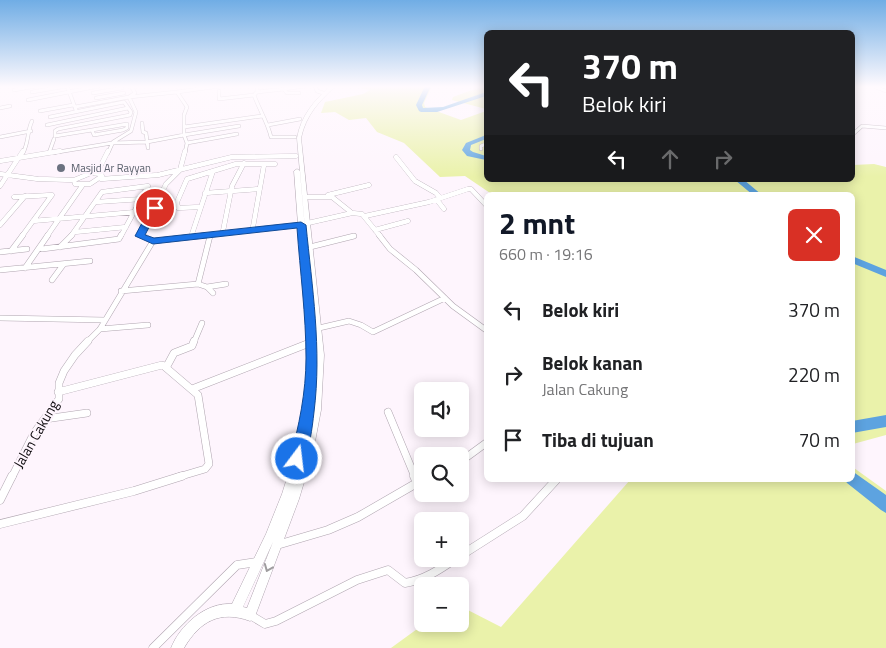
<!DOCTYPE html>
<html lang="id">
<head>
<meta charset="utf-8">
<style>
  body { margin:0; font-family:"Titillium Web",sans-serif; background:#f6f6f6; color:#202124; height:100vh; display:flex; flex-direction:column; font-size:19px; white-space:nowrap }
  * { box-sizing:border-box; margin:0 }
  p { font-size:16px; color:#757577 }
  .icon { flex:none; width:28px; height:28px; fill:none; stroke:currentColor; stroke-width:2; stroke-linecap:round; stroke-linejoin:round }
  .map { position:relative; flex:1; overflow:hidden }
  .side { position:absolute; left:484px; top:192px; width:371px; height:290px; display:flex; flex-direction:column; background:#fff; border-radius:8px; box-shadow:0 2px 12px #0003 }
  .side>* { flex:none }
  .hud { position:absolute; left:484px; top:30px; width:371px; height:152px; border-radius:8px; box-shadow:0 2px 12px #0003; background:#202124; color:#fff; overflow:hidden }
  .controls { position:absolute; left:414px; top:382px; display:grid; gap:10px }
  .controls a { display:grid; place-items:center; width:55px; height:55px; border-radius:8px; background:#fff; box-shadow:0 2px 12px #0003; font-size:25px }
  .pin { position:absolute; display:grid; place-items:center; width:42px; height:42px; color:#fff; margin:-21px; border:2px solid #fff; border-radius:50%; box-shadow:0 1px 5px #0007 }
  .me { position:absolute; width:55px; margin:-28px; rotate:15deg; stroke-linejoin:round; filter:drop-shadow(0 0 4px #0008) }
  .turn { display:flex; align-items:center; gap:18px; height:105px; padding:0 15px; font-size:22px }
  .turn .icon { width:65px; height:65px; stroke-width:2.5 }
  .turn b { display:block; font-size:35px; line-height:42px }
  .lanes { display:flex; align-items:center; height:48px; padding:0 15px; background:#0003; justify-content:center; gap:25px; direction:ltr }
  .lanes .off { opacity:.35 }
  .round { display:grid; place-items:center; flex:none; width:52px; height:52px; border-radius:8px; background:#f6f6f6 }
  .head { display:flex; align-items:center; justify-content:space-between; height:85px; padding:0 15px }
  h1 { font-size:30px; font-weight:700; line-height:38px; color:#111827 }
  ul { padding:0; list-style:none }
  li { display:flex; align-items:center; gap:15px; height:65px; padding:0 15px }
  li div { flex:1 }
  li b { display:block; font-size:19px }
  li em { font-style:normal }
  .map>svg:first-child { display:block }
</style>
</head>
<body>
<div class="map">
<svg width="886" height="648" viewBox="0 0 886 648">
  <rect width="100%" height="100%" fill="#fef5fd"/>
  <path fill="#eaf2aa" d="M363,86H432L424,103L425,107L461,120L486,111V180H852L853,165L874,164L886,167V435L853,444L852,195H493L465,176L440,177L404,143L377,132L366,118L349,120L335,112L321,113L325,102L363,94L370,90L361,88Z
    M486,88V109L452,100L453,97L472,90Z
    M853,455L854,468L886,491V648H391L424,624H460V606L501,627L630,480H852Z"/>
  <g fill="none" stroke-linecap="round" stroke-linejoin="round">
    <path fill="#5da3e0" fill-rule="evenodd" d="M425,86H431L422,105L423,108L443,107L486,92V96L437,112H421L419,111L416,105Z
      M486,135V139L471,145L470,150L473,152L486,156V160L467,156L462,150L466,143Z
      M735,180H744L762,195H753Z
      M852,256L886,270V277L852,263Z
      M886,415V427L852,433V421Z
      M852,471L886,495V513L881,510L847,483L845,480H852Z"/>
    <defs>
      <path id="minor-far4" d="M67,86L76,110
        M257,86V92L254,95C259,109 268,123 271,137H295
        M315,86L317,91L323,93
        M873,86L886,91
        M284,89L305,86
        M14,90L36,86
        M219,91V99L254,95
        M32,92L67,86
        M257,92L284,89L287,93H299
        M93,93L122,88
        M129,97L135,93L131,86
        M96,98L124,93
        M28,100L99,86
        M75,107L129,97L177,92
        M0,108L10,106
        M40,111L73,105
        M50,117L124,102L131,112L130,115L58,129L55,131V136L92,130
        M142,123L143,132L146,133L148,148
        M127,124V128L123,130L94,135L92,130Z
        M47,125L128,108
        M268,125L300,119
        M184,127L262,116
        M852,135L862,126L886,128
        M0,137L31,131
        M187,143L237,134
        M481,149V146L486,144
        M23,153C29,142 27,131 32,121
        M49,153L54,139
        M52,153L112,143L147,142L184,135V115L187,107L177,92L220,86
        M108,153L113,142L131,131L136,112L129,97
        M185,153L187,143L184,135L239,126"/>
      <path id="minor-far3" d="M396,157L415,181L436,193L440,198
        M0,161L60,151
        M91,173L101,174L102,176L90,184H75L74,180Z
        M97,173L108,151
        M0,174L38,179L74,180
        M101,179L158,175L232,157L296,156
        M0,186L23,151
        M205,193L259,189
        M328,195L369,185
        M14,197L52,195L22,236
        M305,197H332L352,213
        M437,200L444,209
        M96,202L142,199
        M200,207L178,208L177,202L187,179L236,164H275
        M365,216L429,202L468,189H471L486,205
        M33,221L135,212
        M308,223L352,213L362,214L380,236
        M0,225L25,196
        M253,227L264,165
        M375,230L408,221
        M223,231L232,186L244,163
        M75,232L126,227
        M192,234L213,171
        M47,236L82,186
        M71,236L102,192L148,186
        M121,236L148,186
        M141,236L166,184L180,170L185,151
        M197,236L301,225"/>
      <path id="minor-far2" d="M379,235L390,249L416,270L453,306L486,330
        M153,241L209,235
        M60,247L72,235
        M310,247L354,236
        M42,249L119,239L121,235
        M11,251L23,235
        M0,252L27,249
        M25,268L48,235
        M0,270L90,261
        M52,280L63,265
        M198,284L210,236
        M207,287L226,284
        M121,291L198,284L207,287L213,293
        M0,318L105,320
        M319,328L349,321L361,325L373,332L445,298
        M100,329L148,325
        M87,342L100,329L153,241L141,235
        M194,342L202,323"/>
      <path id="minor-far1" d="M167,366L174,353L192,346L194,341
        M192,389L312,342
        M58,392L162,365L164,366L198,395L209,464L205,469L178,477
        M388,412L415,477
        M45,419L87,413
        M460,462L486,443
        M12,477L34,433L59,399V383L64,371L75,355L88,341"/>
      <path id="minor" d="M414,476L417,483
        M0,500L12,476
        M0,524L134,491L182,476
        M277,545L328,530L358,517L422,480
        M460,556L523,516L556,480
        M250,615L265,624L276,621L357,580L388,570L405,583C424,580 439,570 455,559
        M153,648L237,565L257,562"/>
      <path id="major" d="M331,86H336C319,101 306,115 301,138L324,355L321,410L313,452L299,499L254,619L250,621C220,610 200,621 184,648H171C180,625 206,602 232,604L266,534L282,494L294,456L305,397L308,357L294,171L297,169L300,171L316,356V355L297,138C301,116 314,100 331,86ZM315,376C314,397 312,417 307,437ZM273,542L247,608L243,607Z"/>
    </defs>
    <use href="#minor-far4" stroke="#b0a5b0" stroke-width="4"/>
    <use href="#minor-far3" stroke="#b0a5b0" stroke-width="5"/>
    <use href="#minor-far2" stroke="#b0a5b0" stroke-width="6"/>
    <use href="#minor-far1" stroke="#b0a5b0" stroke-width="8"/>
    <use href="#minor" stroke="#b0a5b0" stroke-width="9"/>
    <use href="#major" stroke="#b0a5b0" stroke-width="1"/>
    <use href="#minor-far4" stroke="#fff" stroke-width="3"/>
    <use href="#minor-far3" stroke="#fff" stroke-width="4.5"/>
    <use href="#minor-far2" stroke="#fff" stroke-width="5"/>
    <use href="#minor-far1" stroke="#fff" stroke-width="7"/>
    <use href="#minor" stroke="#fff" stroke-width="8"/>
    <use href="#major" fill="#fff" fill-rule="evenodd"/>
  </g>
  <defs><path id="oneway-chevron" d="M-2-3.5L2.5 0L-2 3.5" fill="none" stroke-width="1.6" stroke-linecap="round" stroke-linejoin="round" transform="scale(1.25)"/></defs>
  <use stroke="#9f9d9f" href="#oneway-chevron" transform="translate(268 568) rotate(112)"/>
  <linearGradient id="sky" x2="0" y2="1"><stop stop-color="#70ade5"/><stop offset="0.49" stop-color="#fffafe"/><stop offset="1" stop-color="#fffafe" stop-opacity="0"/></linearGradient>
  <rect width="886" height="177" fill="url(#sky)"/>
  <path fill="#1a73e8" stroke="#114b97" d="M155,205L159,208L145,235L154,238L301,222L306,225C312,287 322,349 314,412C312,429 310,448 302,464L297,466L292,464L290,459C299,426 306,392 306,358C306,315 300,271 297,228L153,244L135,236L150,208Z"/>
  <circle fill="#6b7280" stroke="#fef5fd" stroke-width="2" cx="61" cy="168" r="5"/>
  <g text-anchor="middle" stroke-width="4" stroke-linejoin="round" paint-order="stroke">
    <g font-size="11" fill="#5b616d" stroke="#fef5fd" text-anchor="start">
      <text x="71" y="172">Masjid Ar Rayyan</text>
    </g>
    <g font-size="14" fill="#0e0b0e" stroke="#fef5fd">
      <text transform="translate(36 434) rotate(-60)" y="5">Jalan Cakung</text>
    </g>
  </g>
</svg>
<div class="controls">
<a><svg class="icon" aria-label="sound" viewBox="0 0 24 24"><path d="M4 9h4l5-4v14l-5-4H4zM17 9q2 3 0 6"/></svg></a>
<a><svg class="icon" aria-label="search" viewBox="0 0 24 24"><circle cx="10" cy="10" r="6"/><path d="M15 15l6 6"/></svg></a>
<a>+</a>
<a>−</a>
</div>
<div class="pin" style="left:155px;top:208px;background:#d93025"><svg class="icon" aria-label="arrive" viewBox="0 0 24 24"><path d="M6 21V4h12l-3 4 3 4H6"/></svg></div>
<svg class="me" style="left:297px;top:459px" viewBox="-20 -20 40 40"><circle r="17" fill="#1a73e8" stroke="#fff" stroke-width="3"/><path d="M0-11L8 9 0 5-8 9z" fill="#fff"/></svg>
<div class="hud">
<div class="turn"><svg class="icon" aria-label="left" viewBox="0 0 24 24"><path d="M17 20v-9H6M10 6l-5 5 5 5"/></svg><div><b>370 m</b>Belok kiri</div></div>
<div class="lanes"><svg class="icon" aria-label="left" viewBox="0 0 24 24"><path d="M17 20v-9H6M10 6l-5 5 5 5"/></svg><svg class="icon off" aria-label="ahead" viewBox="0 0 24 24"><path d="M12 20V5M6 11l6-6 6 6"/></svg><svg class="icon off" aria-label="right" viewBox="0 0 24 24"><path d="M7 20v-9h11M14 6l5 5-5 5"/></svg></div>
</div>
<section class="side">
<div class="head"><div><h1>2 mnt</h1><p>660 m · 19:16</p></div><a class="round" style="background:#d93025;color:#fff"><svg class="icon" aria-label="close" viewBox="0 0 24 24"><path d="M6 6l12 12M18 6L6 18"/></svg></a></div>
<ul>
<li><svg class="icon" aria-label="left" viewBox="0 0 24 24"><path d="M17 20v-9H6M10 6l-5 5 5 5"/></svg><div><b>Belok kiri</b></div><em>370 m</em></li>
<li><svg class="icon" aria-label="right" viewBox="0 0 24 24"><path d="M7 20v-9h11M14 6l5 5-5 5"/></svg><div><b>Belok kanan</b><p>Jalan Cakung</p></div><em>220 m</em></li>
<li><svg class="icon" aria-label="arrive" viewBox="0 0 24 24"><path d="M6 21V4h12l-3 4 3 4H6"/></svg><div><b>Tiba di tujuan</b></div><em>70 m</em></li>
</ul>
</section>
</div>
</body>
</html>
